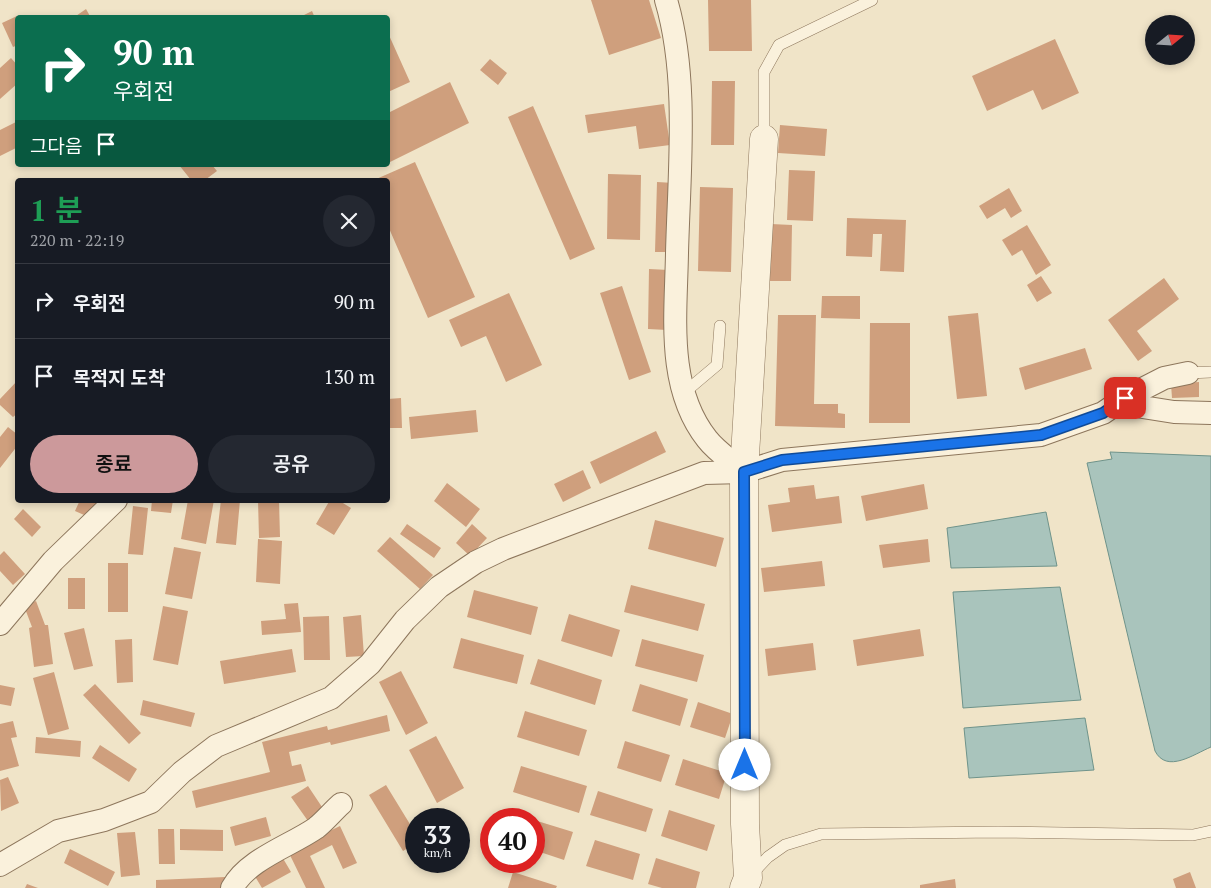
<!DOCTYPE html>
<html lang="ko">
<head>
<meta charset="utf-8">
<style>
  body { margin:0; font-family:"PT Serif","Noto Sans KR",serif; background:#242831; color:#f1f3f6; height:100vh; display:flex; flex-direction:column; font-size:19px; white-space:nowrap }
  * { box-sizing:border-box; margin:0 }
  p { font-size:16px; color:#9ea1a6 }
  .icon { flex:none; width:28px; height:28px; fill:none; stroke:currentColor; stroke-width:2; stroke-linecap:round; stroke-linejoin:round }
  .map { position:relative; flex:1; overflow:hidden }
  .details { position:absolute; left:15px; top:178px; width:375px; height:325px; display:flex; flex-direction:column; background:#171b24; border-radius:5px; box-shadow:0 2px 8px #0003 }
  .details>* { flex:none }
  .hud { position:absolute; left:15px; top:15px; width:375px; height:152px; border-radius:5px; box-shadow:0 2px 8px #0003; background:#0b6e4f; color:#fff; overflow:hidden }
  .needle { width:32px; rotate:72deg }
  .buttons { position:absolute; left:1145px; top:15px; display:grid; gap:10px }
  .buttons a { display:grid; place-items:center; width:50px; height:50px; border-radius:50%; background:#171b24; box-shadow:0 2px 8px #0003; font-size:25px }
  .speed { position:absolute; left:405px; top:808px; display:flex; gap:10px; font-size:25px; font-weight:700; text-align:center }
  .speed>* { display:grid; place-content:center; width:65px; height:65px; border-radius:50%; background:#171b24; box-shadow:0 2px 8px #0003; line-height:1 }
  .speed small { font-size:12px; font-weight:400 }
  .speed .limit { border:8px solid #d22; background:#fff; color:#111 }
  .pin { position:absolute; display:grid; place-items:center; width:42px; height:42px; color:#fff; margin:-21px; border-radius:10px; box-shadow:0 2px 8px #0006 }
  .me { position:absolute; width:55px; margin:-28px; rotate:0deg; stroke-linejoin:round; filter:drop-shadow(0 0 4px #0008) }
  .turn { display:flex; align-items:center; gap:18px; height:105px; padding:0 15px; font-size:22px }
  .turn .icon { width:65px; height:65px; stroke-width:2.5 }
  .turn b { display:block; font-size:35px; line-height:42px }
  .then { display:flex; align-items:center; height:48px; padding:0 15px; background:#0003; gap:10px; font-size:19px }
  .round { display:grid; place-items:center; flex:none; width:52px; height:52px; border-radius:26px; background:#242831 }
  .head { display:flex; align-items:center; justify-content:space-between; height:85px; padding:0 15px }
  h1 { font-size:30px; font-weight:600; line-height:38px; color:#1e9e55 }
  .action { display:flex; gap:10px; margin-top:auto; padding:10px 15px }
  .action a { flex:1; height:58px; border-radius:30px; background:#cc999b; color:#111; font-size:20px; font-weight:600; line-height:58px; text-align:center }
  .action a+a { background:#242831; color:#f1f3f6 }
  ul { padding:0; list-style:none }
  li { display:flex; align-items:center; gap:15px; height:75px; padding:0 15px; border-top:1px solid #363941 }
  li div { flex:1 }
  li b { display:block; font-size:19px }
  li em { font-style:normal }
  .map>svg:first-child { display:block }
</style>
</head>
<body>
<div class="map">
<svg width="1211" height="888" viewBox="0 0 1211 888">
  <rect width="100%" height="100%" fill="#f0e4c8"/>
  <path fill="#a9c4bc" stroke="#6f938a" d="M1110,452L1211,456V747C1194,754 1167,774 1155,751L1087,463L1112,459Z
    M1046,512L1057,566L951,568L947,528Z
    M1060,587L1081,700L963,708L953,592Z
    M1085,718L1094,770L969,778L964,728Z"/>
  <path fill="#cf9f7d" d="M591,0H649L661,38L609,55Z
    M708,0H751L752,51H709Z
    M86,9L91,18H73Z
    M312,11L315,18H298Z
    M17,16L18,45L13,47L2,23Z
    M388,33L410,82L388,92Z
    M1055,39L1079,93L1042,110L1033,90L987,111L972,76Z
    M11,58L18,66V83L0,99V68Z
    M490,59L507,73L498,85L480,70Z
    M712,81H735L734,145H711Z
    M450,82L469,123L388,163V113Z
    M664,104L670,145L639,149L636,126L588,133L585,115Z
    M533,106L595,249L570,260L508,117Z
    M18,121V147L0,156V130Z
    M780,125L827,129L825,156L778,153Z
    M415,162L475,297L428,318L388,226V180H374Z
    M179,165H212L217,171L205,180H191Z
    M789,170L815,171L813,221L787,220Z
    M608,174L641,175L640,240L607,239Z
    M657,182L674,183L672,252H655Z
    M700,187L733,188L731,272L698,271Z
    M1009,188L1022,211L1011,218L1005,208L987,219L979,206Z
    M847,218L906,220L904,272L880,271L882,234H873L872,257L846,256Z
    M771,224L792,225L791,281H770Z
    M1027,225L1051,265L1036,275L1022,250L1012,256L1002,240Z
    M649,269L669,270L667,330L648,329Z
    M1041,276L1052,293L1037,302L1027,285Z
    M1164,278L1179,299L1137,331L1152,351L1138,361L1108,320Z
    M622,286L651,372L629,380L600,293Z
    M509,293L542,365L506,382L486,336L461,347L449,320Z
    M822,296H860V319L821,318Z
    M978,313L987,396L957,399L948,316Z
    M778,315H816L814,404H838V413L845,414V428L775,426Z
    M870,323H910V423H869Z
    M1085,348L1092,369L1025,390L1019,368Z
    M18,380V413L13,417L0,405V399Z
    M1199,382V397L1172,398L1171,384Z
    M401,398L402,428H388V399Z
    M476,410L478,432L411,439L409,417Z
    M8,427L18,435V445L0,468V437Z
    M656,431L666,452L600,484L590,462Z
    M583,470L591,488L563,502L554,484Z
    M447,483L480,509L466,527L434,501Z
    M924,484L928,509L866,521L861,496Z
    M814,485L816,499L839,496L842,523L772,532L768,505L790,502L788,488Z
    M80,500H99L91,518L75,511Z
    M152,500H173L171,513L151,511Z
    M188,500H214L206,544L181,539Z
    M221,500H240L236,545L216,543Z
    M258,500H279L280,537L259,538Z
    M330,500H338L351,508L334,535L316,524Z
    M133,506L148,508L143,555L128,554Z
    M23,509L41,527L32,537L14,519Z
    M655,520L724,538L716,567L648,549Z
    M407,524L441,548L434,558L400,534Z
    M472,524L487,538L470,556L456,543Z
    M390,537L433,575L420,589L377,551Z
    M258,539L282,541L280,584L256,582Z
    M928,539L930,562L883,568L879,545Z
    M174,547L201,552L192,599L165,594Z
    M4,551L25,574L13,585L0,571V555Z
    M822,561L825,586L764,592L761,568Z
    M108,563H128V612H108Z
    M68,578H85V609H68Z
    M631,585L705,604L698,631L624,612Z
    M474,590L538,607L531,635L467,617Z
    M36,601L45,625H48L53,664L34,667L29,628L32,627L24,606Z
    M298,603L301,632L262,635L261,621L286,619L284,604Z
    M163,606L188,611L178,665L153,660Z
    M569,614L620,630L612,657L561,641Z
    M361,615L364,656L346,657L343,617Z
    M329,616L330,660H304L303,617Z
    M84,628L93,666L74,670L64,633Z
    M920,629L924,656L857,666L853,640Z
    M461,638L524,655L517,684L453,668Z
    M132,639L133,682L117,683L115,640Z
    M642,639L704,655L697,682L635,666Z
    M813,643L816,670L768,676L765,649Z
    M292,649L296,672L224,684L220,661Z
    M538,659L602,680L595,705L530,684Z
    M401,671L428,723L406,735L379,682Z
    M54,672L69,729L48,735L33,678Z
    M95,684L141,733L129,744L83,695Z
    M640,684L688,699L680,726L632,711Z
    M0,685L15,688L11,706L0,704Z
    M143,700L195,713L191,727L140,715Z
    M698,702L733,714L725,738L690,727Z
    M525,711L587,730L579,756L517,737Z
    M387,715L390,731L331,745L330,742L289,752L292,766L301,764L306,781L196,808L192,791L270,772L262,742L327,726L328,730Z
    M13,721L17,737L11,738L19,766L0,771V724Z
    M436,736L464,788L437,803L409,750Z
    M36,737L81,741L80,757L35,753Z
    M625,741L670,755L661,782L617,768Z
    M100,745L137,769L129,782L92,758Z
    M683,759L727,773L719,799L675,785Z
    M521,766L587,786L579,813L513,792Z
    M8,777L19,803L1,811L0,780Z
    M386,785L416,834V843L403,851L369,795Z
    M308,786L324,810L308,821L291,797Z
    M598,791L653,809L646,832L590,815Z
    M500,810L527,818V819H498Z
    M669,810L715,825L707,851L661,836Z
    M266,817L271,836L235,846L230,827Z
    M534,820L573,832L564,860L534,850Z
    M340,826L357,863L343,869L332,845L310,856L325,888H306L288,851Z
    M158,829H174L175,864H159Z
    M180,829L223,830V851L180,850Z
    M135,832L140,875L121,877L117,833Z
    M595,840L640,854L633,880L586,866Z
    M70,849L115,872L108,886L64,863Z
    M281,855L291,872L262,888L253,873Z
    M656,858L700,872L696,888H662L648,884Z
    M513,872L557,886L556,888H508Z
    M1190,872L1196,888H1176L1173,879Z
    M225,877L226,888H156V880Z
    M955,879L956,888H920V885Z
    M27,884L38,888H25Z"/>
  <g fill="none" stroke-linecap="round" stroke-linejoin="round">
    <defs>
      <path id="service" d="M764,139V72L779,45L872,0
        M1188,373L1211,372
        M685,392L717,365L720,326
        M751,875L768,857L785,845L821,834L998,832L1193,835L1211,831"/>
      <path id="minor" d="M666,0C689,77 679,173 677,253C676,315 666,387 707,439C717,452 733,462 744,472
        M1117,403L1174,412L1211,413
        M0,624L53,561L116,500
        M0,865L58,831L104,820L151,802L182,772L216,746L331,698L370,664L405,620L439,587L476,562L503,549L704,473L744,472L782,460L1041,435L1103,413L1125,398L1164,378L1188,373
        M232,888C248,859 290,846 316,828C325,821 333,811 341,804"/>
      <path id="tertiary" d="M744,888L748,878L745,824L744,472L764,139"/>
    </defs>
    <use href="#service" stroke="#8d765c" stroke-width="12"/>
    <use href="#minor" stroke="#8d765c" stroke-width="24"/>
    <use href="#tertiary" stroke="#8d765c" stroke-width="29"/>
    <use href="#service" stroke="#faf1dc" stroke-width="11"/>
    <use href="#minor" stroke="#faf1dc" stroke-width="22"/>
    <use href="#tertiary" stroke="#faf1dc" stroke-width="28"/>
  </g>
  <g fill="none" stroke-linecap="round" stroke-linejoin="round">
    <defs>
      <path id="route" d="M745,765L744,472L782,460L1041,435L1103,413L1125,398"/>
    </defs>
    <use href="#route" stroke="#114b97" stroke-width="12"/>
    <use href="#route" stroke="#1a73e8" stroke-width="9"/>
  </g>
</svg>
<div class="buttons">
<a><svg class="needle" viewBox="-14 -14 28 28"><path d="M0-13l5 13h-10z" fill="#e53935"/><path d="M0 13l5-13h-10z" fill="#9ea1a6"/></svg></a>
</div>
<div class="speed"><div>33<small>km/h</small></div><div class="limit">40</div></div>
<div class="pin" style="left:1125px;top:398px;background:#d93025"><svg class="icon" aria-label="arrive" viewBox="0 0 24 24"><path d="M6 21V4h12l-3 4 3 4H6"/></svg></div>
<svg class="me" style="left:745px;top:765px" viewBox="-20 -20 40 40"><circle r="19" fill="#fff"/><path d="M0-13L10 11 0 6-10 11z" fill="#1a73e8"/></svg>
<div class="hud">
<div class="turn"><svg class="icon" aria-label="right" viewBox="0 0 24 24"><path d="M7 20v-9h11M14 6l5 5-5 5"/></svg><div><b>90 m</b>우회전</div></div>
<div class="then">그다음<svg class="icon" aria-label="arrive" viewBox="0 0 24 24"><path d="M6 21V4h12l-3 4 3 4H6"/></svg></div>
</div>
<section class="details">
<div class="head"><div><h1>1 분</h1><p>220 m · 22:19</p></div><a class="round"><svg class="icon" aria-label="close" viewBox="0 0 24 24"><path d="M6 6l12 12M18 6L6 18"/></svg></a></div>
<ul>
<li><svg class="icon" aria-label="right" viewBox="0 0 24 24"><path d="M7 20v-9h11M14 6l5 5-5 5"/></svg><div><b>우회전</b></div><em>90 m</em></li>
<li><svg class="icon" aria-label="arrive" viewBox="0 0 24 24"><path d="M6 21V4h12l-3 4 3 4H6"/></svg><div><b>목적지 도착</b></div><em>130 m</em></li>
</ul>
<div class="action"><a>종료</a><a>공유</a></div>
</section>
</div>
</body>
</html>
